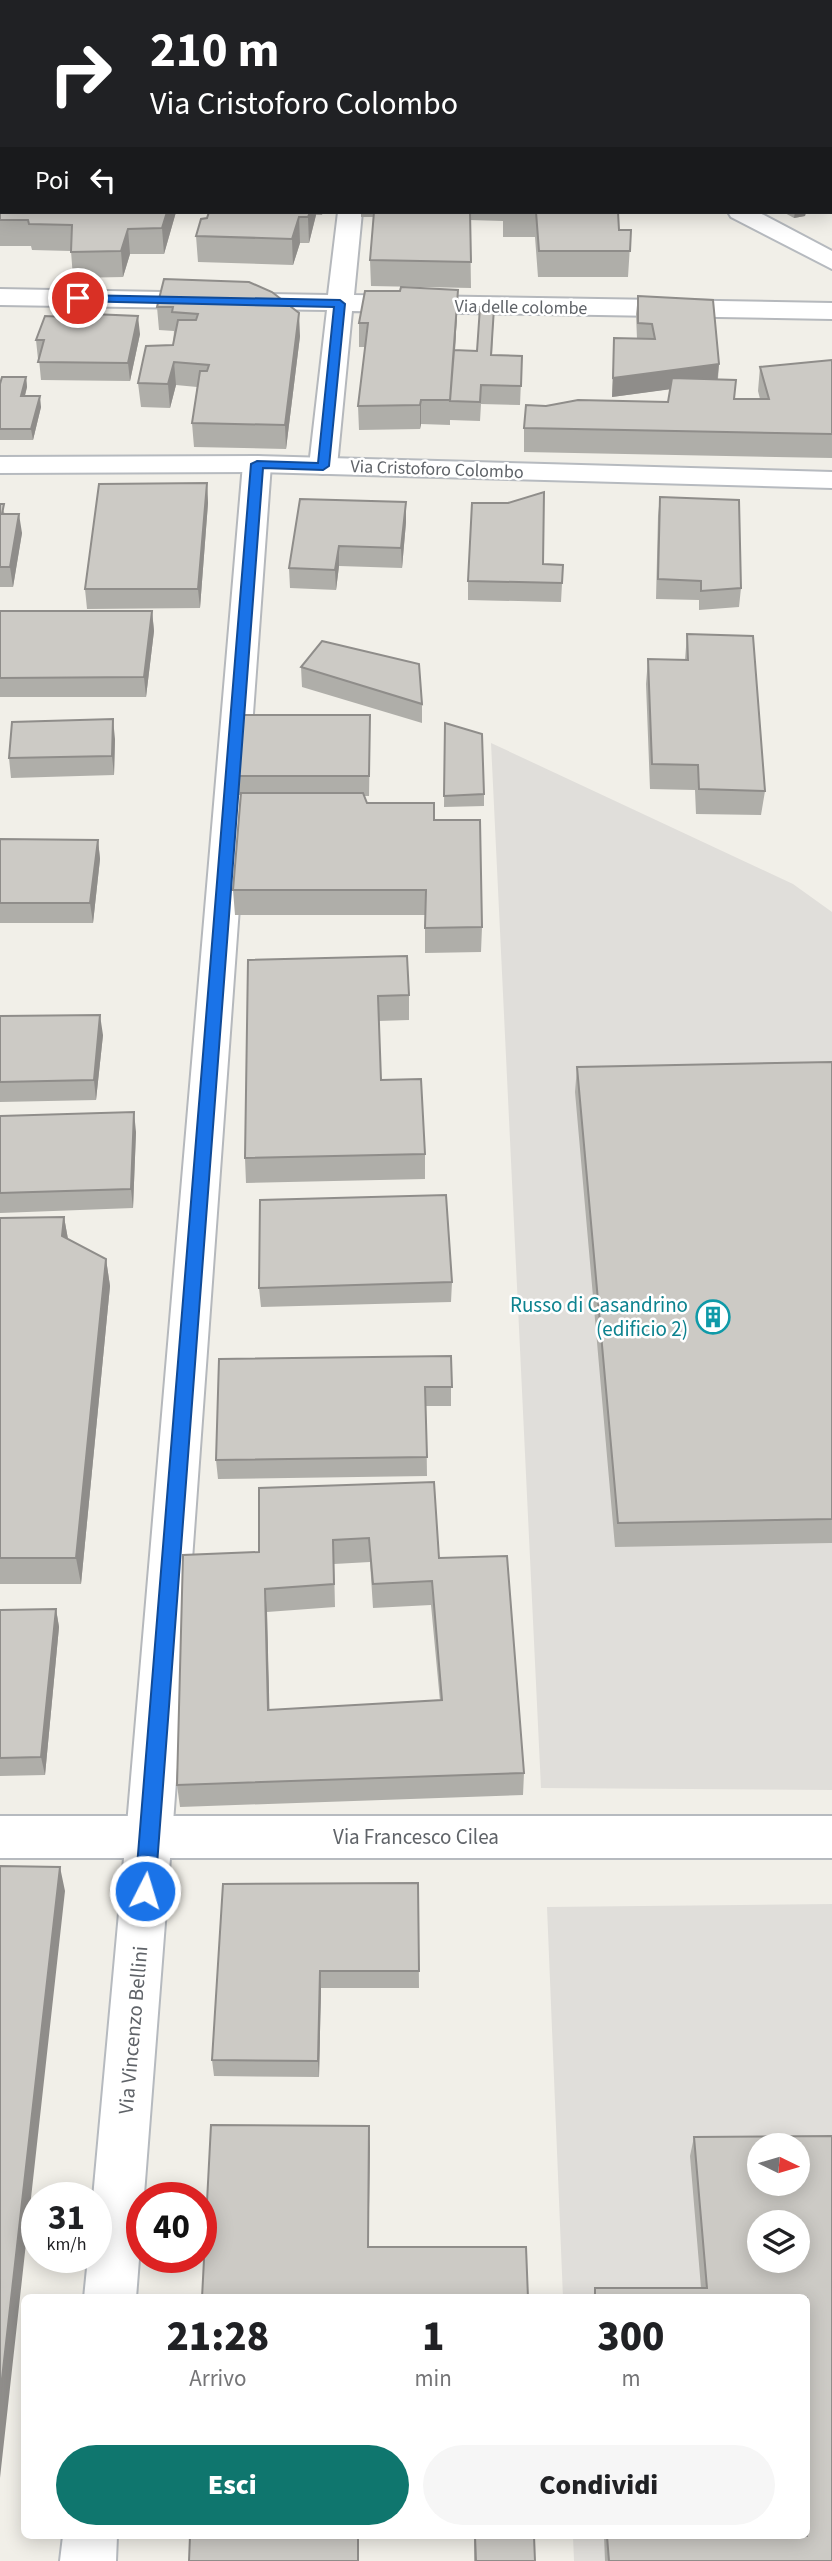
<!DOCTYPE html>
<html lang="it">
<head>
<meta charset="utf-8">
<style>
  body { margin:0; font-family:"Source Sans 3",sans-serif; background:#f6f6f6; color:#202124; height:100vh; display:flex; flex-direction:column; font-size:26px; white-space:nowrap }
  * { box-sizing:border-box; margin:0 }
  p { font-size:23px; color:#757577 }
  .icon { flex:none; width:38px; height:38px; fill:none; stroke:currentColor; stroke-width:2; stroke-linecap:round; stroke-linejoin:round }
  .map { position:relative; flex:1; overflow:hidden }
  .panel { position:absolute; left:21px; top:2294px; width:789px; height:245px; display:flex; flex-direction:column; background:#fff; border-radius:10px; box-shadow:0 4px 18px #0003 }
  .panel>* { flex:none }
  .top-card { position:absolute; left:0px; top:0px; width:833px; height:214px; box-shadow:0 4px 18px #0003; background:#202124; color:#fff; overflow:hidden }
  .needle { width:46px; rotate:95deg }
  .controls { position:absolute; left:747px; top:2133px; display:grid; gap:14px }
  .controls a { display:grid; place-items:center; width:63px; height:63px; border-radius:50%; background:#fff; box-shadow:0 4px 18px #0003; font-size:35px }
  .speed { position:absolute; left:21px; top:2182px; display:flex; gap:14px; font-size:35px; font-weight:700; text-align:center }
  .speed>* { display:grid; place-content:center; width:91px; height:91px; border-radius:50%; background:#fff; box-shadow:0 4px 18px #0003; line-height:1 }
  .speed small { font-size:18px; font-weight:400 }
  .speed .limit { border:10px solid #d22; background:#fff; color:#111 }
  .pin { position:absolute; display:grid; place-items:center; width:60px; height:60px; color:#fff; margin:-30px; border:4px solid #fff; border-radius:50%; box-shadow:0 2px 7px #0007 }
  .me { position:absolute; width:77px; margin:-38px; rotate:5deg; stroke-linejoin:round; filter:drop-shadow(0 0 5px #0008) }
  .turn { display:flex; align-items:center; gap:24px; height:147px; padding:0 35px; font-size:32px }
  .turn .icon { width:91px; height:91px; stroke-width:2.5 }
  .turn b { display:block; font-size:49px; line-height:60px }
  .then { display:flex; align-items:center; height:66px; padding:0 35px; background:#0003; gap:14px; font-size:26px }
  .eta { display:flex; justify-content:space-evenly; align-items:center; height:119px; text-align:center }
  .eta b { font-size:42px; font-weight:800; line-height:49px }
  .primary-button { display:flex; gap:14px; margin-top:auto; padding:14px 35px }
  .primary-button a { flex:1; height:80px; border-radius:42px; background:#0f766e; color:#fff; font-size:28px; font-weight:800; line-height:80px; text-align:center }
  .primary-button a+a { background:#f6f6f6; color:#202124 }
  .map>svg:first-child { display:block }
</style>
</head>
<body>
<div class="map">
<svg width="832" height="2561" viewBox="0 0 832 2561">
  <rect width="100%" height="100%" fill="#f1efe8"/>
  <path fill="#e0deda" fill-rule="evenodd" d="M491,743L793,884L832,912V1790L541,1788Z
    M832,1904V2561H574L573,2536H807V2298H563L547,1907ZM760,2146H798V2184H760ZM760,2222H798V2261H760Z"/>
  <g fill="none" stroke-linecap="round" stroke-linejoin="round">
    <defs>
      <path id="street" d="M0,128H2V142H0Z
        M338,212H362L354,295L832,303V319L352,311L337,466L333,472L323,474L313,472L309,466L327,310L0,305V289L328,295Z
        M257,456L267,458L271,464L172,1837L165,1852L149,1858L133,1852L126,1837L243,464L247,458Z"/>
      <path id="secondary" d="M181,0H208L209,2H182Z
        M799,0H821V2H799Z
        M831,140H832V159H831Z
        M728,212H758L832,251V269L731,217Z
        M257,456L832,472V488L257,472L0,473V457Z
        M0,1816H832V1858H170L136,2298H84L88,2258H96V2198H93L124,1858H0Z
        M63,2536H117L116,2561H60Z"/>
    </defs>
    <use href="#street" stroke="#b5b8bc" stroke-width="4"/>
    <use href="#secondary" stroke="#b6babf" stroke-width="4"/>
    <use href="#street" fill="#fff" fill-rule="evenodd"/>
    <use href="#secondary" fill="#fff" fill-rule="evenodd"/>
  </g>
  <path fill="#afaea9" fill-rule="evenodd" d="M92,0H188L194,2H92Z
    M2,36V61H0V37Z
    M0,67H2V130H0Z
    M0,158L2,212H176L164,254H130L123,277L73,278L71,251L32,250L31,246H0Z
    M209,212H323L322,215H316L309,243H300L293,265L198,262L196,236L207,218Z
    M361,212H618L619,230H631L628,277H538L535,237H503V221L470,220L471,288L371,286L370,260L374,217H361Z
    M783,212H806L805,216L794,218Z
    M164,279L300,336L286,449L194,447L192,423L197,387L176,385L170,408L141,407L138,383L173,345L174,331L159,330L157,307Z
    M638,296L719,364L718,379L734,399H760L758,391L760,367L832,360V458L524,452V428L546,406L668,402L670,389L612,397L614,338L637,339L636,314Z
    M494,308L492,355L522,356L520,405L481,404L480,421L450,420V425L421,424L420,429L359,430L358,406L365,347H359V323L457,314L455,351H477Z
    M140,334L130,381L41,380L39,359H38L36,340Z
    M26,377L27,387L25,396L41,407L33,440H0V384Z
    M207,483L208,503L200,608L87,609L85,589Z
    M660,497L741,588L739,607L699,610V600L656,599L658,516Z
    M300,499L406,522L402,568L339,566L336,590L290,588L289,568Z
    M0,504L5,514L22,533L13,587H0Z
    M543,564L563,565L561,602L468,600V581Z
    M0,611H152L154,631L146,697H0Z
    M687,634L765,791L761,815L696,814L695,790L650,789L646,684L648,659L685,660Z
    M301,667L422,704V723L302,687Z
    M445,723L484,794V806L444,807Z
    M370,734L369,796H364L367,803L434,820L482,927L481,952L425,953V915H235L233,890L240,795H234L233,776Z
    M115,739L114,775L11,778L9,758Z
    M0,839L98,840L100,859L93,923H0Z
    M248,960L409,995V1020L378,1021L381,1080L425,1154V1179L246,1183L245,1158Z
    M0,1016L103,1035L96,1100L0,1102Z
    M832,1062V1543L615,1547L575,1092L577,1067Z
    M0,1119L136,1132L133,1208L0,1213Z
    M64,1217L68,1239L106,1259L110,1286L81,1584H0V1218Z
    M452,1282L451,1302L261,1307L259,1288Z
    M451,1356V1406H426L427,1476L218,1479L216,1460Z
    M259,1488L439,1558L524,1773L523,1795L180,1807L177,1785L259,1552ZM370,1562L373,1608L431,1605L440,1701L269,1710L267,1612L335,1607L334,1564Z
    M56,1609L59,1627L45,1775L0,1776V1610Z
    M418,1883L419,1988H321L319,2077L214,2076L212,2060Z
    M832,2136V2561H605L604,2536H807V2298H593L595,2288H701L690,2156L694,2137ZM760,2146H798V2184H760ZM760,2222H798V2261H760Z
    M474,2536H534L535,2561H474Z"/>
  <path fill="#8f8d8a" d="M25,0H71L67,2H22Z
    M2,12V35L0,36V13Z
    M167,212H176L164,254L162,228Z
    M310,212H316V215L309,243L308,217Z
    M795,212H806L805,216L794,218Z
    M299,217L300,243L293,265L292,239Z
    M128,229L130,254L123,277L121,251Z
    M458,290L457,314L452,401H450Z
    M299,313L300,336L286,449L285,425Z
    M138,316L140,334L130,381L128,363Z
    M174,362L176,385L170,408L168,384Z
    M719,364L717,383L612,397L613,378Z
    M26,377L27,387L22,406L21,396Z
    M40,396L41,407L33,440L31,429Z
    M421,400V424L420,429V405Z
    M207,483L208,503L200,608L198,589Z
    M406,502V522L402,568L401,548Z
    M19,514L22,533L13,587L10,567Z
    M339,546V566L336,590L335,570Z
    M152,611L154,631L146,697L144,677Z
    M113,719L115,739L114,775L112,756Z
    M98,840L100,859L93,923L90,903Z
    M100,1015L103,1035L96,1100L94,1080Z
    M134,1112L136,1132L133,1208L131,1189Z
    M64,1217L69,1245L62,1236Z
    M106,1259L110,1286L81,1584L76,1558Z
    M265,1589L267,1612L270,1732L268,1710Z
    M56,1609L59,1627L45,1775L41,1757Z
    M60,1867L65,1891L0,2478V2396Z
    M320,1971L321,1988L319,2077L318,2061Z
    M369,2126L370,2147L368,2267V2247Z"/>
  <path fill="#cccac5" stroke="#8f8d8a" stroke-width="2" fill-rule="evenodd" d="M0,0H25L22,2H2V12L0,13Z
    M105,0H188L194,2H111Z
    M421,0H776V2H420Z
    M0,67H2V108H0Z
    M0,158H2V212H167L162,228L128,229L121,251L71,252L72,225L29,224L28,220H0Z
    M209,212H310L308,217H299L292,239L196,236L201,219L207,218Z
    M374,212H470L471,262L370,260Z
    M536,212H618L619,230H631L630,251H539Z
    M164,279L249,282L272,292L299,313L285,425L192,423L200,371H207L209,365L174,362L168,384L138,383L146,346L173,345L178,320H196L198,314L172,312L173,307H157Z
    M401,287L458,290L450,400H421L420,405L358,406L368,323H359L365,291H400Z
    M638,296L713,300L719,364L613,378L614,338L655,339L652,324L638,323Z
    M480,307L494,308L491,355L522,356L521,386L481,385L480,402L450,401L454,350L477,351Z
    M69,313L138,316L128,363L38,362L44,340H36L45,316L68,317Z
    M832,360V434L524,428L526,405L546,406L578,400L668,402L672,378L736,380L734,399H769L760,367Z
    M2,377H26L21,396H40L31,429H0V384Z
    M207,483L198,589H85L99,484Z
    M544,492L543,564L563,565L562,583L468,581L472,503H508Z
    M660,497L739,500L741,588L701,591V581L658,579Z
    M300,499L406,502L401,548L339,546L335,570L289,568Z
    M0,504H4L2,514H19L10,567H0Z
    M0,611H152L144,677L0,678Z
    M687,634L753,636L765,791L699,789L698,765L652,764L648,659L688,660Z
    M322,641L419,664L422,704L301,667Z
    M238,715H370L369,776H233Z
    M113,719L112,756L9,758L12,722Z
    M445,723L482,734L484,794L444,796Z
    M241,793H363L367,803H434V820H480L482,927L425,928L426,890H233Z
    M0,839L98,840L90,903H0Z
    M407,956L409,995L378,996L381,1080L421,1079L425,1154L245,1158L248,960Z
    M100,1015L94,1080L0,1082V1016Z
    M832,1062V1519L618,1523L577,1067Z
    M134,1112L131,1189L0,1193V1116Z
    M446,1195L452,1282L259,1288L260,1200Z
    M64,1217L62,1236L106,1259L76,1558H0V1218Z
    M451,1356L452,1387H425L427,1457L216,1460L219,1359Z
    M434,1482L439,1558L507,1556L524,1773L177,1785L183,1555L259,1552V1488ZM369,1538L373,1584L432,1581L442,1700L268,1710L265,1589L334,1584L333,1540Z
    M56,1609L41,1757L0,1758V1610Z
    M0,1866L60,1867L0,2396Z
    M418,1883L419,1971H320L318,2061L212,2060L223,1884Z
    M211,2125L369,2126L368,2247H526L528,2298H202Z
    M832,2136V2561H609L607,2536H807V2298H595V2288H707L694,2137ZM760,2146H798V2184H760ZM760,2222H798V2261H760Z
    M190,2536H358V2561H189Z
    M475,2536H534L535,2561H476Z"/>
  <path fill="#1a73e8" stroke="#114b97" stroke-width="2" d="M78,295L340,300L345,304L329,466L323,470L263,468L155,1891L152,1897L145,1900L138,1897L135,1891L251,464L257,461L318,463L334,307L75,301L73,298Z"/>
  <defs>
    <symbol id="building-ring" viewBox="-11 -11 22 22"><circle r="9.5" fill="#fff" stroke="#0f9aa8" stroke-width="1.5"/><path d="M-4-6H4V6H1V3H-1V6H-4ZM-2.5-4.3h1.7v1.8h-1.7ZM.8-4.3h1.7v1.8H.8ZM-2.5-1h1.7V.8h-1.7ZM.8-1h1.7V.8H.8Z" fill="#0f9aa8"/></symbol>
  </defs>
  <g fill-rule="evenodd">
    <use href="#building-ring" x="694" y="1298" width="38" height="38"/>
  </g>
  <g text-anchor="middle" stroke-width="5" stroke-linejoin="round" paint-order="stroke">
    <g font-size="18" fill="#5f6368" stroke="#fff">
      <text transform="translate(521 307) rotate(1)" y="6">Via delle colombe</text>
      <text transform="translate(437 469) rotate(2)" y="6">Via Cristoforo Colombo</text>
    </g>
    <g font-size="21" fill="#0d838f" stroke="#fff" text-anchor="end">
      <text x="688" y="1312">Russo di Casandrino<tspan x="688" dy="24">(edificio 2)</tspan></text>
    </g>
    <g font-size="21" fill="#5f6368" stroke="#fff">
      <text x="416" y="1844">Via Francesco Cilea</text>
      <text transform="translate(133 2030) rotate(-85)" y="7">Via Vincenzo Bellini</text>
    </g>
  </g>
</svg>
<div class="controls">
<a><svg class="needle" viewBox="-14 -14 28 28"><path d="M0-13l5 13h-10z" fill="#e53935"/><path d="M0 13l5-13h-10z" fill="#757577"/></svg></a>
<a><svg class="icon" aria-label="layers" viewBox="0 0 24 24"><path d="M12 4l9 5-9 5-9-5zM3 14l9 5 9-5"/></svg></a>
</div>
<div class="speed"><div>31<small>km/h</small></div><div class="limit">40</div></div>
<div class="pin" style="left:78px;top:298px;background:#d93025"><svg class="icon" aria-label="arrive" viewBox="0 0 24 24"><path d="M6 21V4h12l-3 4 3 4H6"/></svg></div>
<svg class="me" style="left:145px;top:1891px" viewBox="-20 -20 40 40"><circle r="17" fill="#1a73e8" stroke="#fff" stroke-width="3"/><path d="M0-11L8 9 0 5-8 9z" fill="#fff"/></svg>
<div class="top-card">
<div class="turn"><svg class="icon" aria-label="right" viewBox="0 0 24 24"><path d="M7 20v-9h11M14 6l5 5-5 5"/></svg><div><b>210 m</b>Via Cristoforo Colombo</div></div>
<div class="then">Poi<svg class="icon" aria-label="left" viewBox="0 0 24 24"><path d="M17 20v-9H6M10 6l-5 5 5 5"/></svg></div>
</div>
<section class="panel">
<div class="eta">
<div><b>21:28</b><p>Arrivo</p></div>
<div><b>1</b><p>min</p></div>
<div><b>300</b><p>m</p></div>
</div>
<div class="primary-button"><a>Esci</a><a>Condividi</a></div>
</section>
</div>
</body>
</html>
